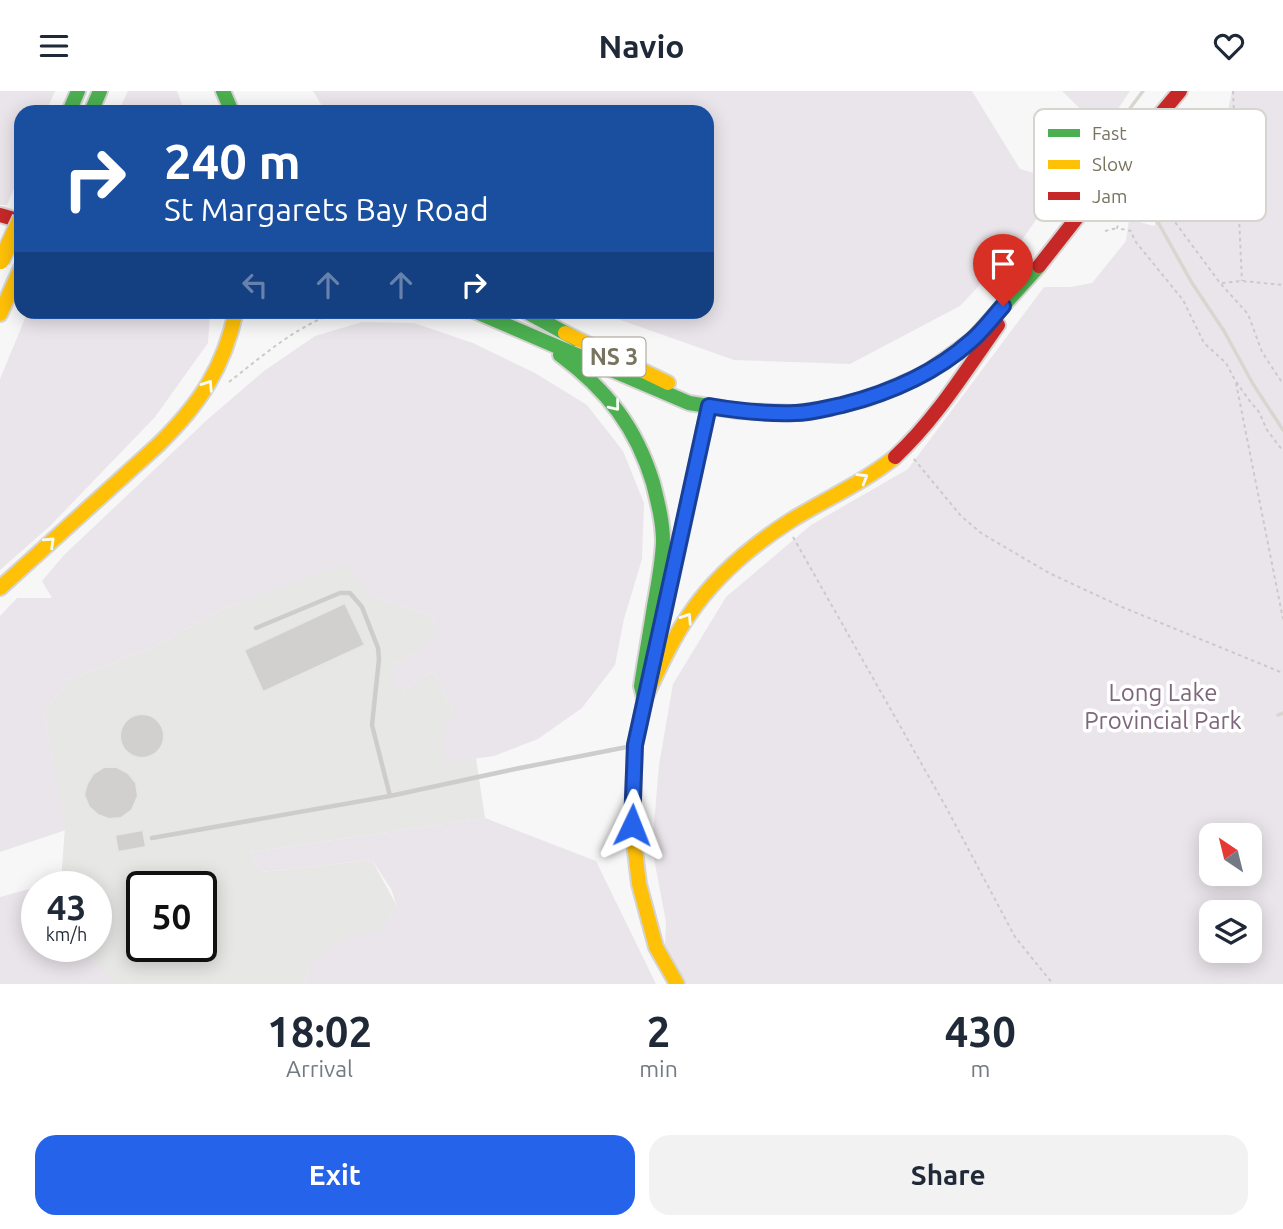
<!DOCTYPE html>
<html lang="en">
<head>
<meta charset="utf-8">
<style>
  body { margin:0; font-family:Ubuntu,sans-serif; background:#f2f2f3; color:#1f2937; height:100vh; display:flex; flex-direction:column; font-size:26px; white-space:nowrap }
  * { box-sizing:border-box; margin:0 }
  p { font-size:23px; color:#747a83 }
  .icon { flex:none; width:38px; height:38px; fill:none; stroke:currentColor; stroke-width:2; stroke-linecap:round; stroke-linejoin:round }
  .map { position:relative; height:893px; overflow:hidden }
  .panel { display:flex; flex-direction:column; background:#fff; flex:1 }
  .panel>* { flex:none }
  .banner { position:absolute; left:14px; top:14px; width:700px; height:214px; border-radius:21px; box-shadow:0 4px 18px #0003; background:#1a4fa0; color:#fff; overflow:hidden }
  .needle { width:46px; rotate:325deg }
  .tools { position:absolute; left:1199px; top:732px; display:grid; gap:14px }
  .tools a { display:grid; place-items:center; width:63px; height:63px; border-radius:14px; background:#fff; box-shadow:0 4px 18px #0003; font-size:35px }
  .speed { position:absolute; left:21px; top:780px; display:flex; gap:14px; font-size:35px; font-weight:700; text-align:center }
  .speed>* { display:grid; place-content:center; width:91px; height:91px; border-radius:50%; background:#fff; box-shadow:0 4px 18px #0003; line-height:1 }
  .speed small { font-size:18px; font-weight:400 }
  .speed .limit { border:4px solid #111; border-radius:10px; background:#fff; color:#111 }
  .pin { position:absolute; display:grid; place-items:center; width:60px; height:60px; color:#fff; margin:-72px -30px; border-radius:50% 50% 50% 0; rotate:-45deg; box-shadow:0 0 7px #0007 }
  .pin .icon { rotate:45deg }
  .me { position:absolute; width:77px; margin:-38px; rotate:2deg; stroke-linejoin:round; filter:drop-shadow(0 0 5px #0008) }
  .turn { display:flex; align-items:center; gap:24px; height:147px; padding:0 35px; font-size:32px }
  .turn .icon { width:91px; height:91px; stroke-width:2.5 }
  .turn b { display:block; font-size:49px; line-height:60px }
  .lanes { display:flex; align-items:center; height:66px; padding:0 35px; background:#0003; justify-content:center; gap:35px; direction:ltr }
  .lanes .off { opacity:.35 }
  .eta { display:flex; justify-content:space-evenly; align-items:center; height:119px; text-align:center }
  .eta b { font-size:42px; font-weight:700; line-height:49px }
  .button { display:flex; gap:14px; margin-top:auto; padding:14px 35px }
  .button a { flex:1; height:80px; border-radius:21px; background:#2563eb; color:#fff; font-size:28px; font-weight:700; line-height:80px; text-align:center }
  .button a+a { background:#f2f2f3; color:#1f2937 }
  header { display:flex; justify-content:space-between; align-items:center; height:91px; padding:0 35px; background:#fff; font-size:32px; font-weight:700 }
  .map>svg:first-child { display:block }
</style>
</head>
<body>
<header><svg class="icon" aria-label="menu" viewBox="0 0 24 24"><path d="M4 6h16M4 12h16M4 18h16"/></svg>Navio<svg class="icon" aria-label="heart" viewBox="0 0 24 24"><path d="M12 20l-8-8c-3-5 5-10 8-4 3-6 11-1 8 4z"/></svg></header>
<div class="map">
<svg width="1283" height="893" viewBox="0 0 1283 893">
  <rect width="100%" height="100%" fill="#f7f7f7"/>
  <path fill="#e7e7e5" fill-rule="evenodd" d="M347,472L369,505L434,526L436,541L420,559L395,573L403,599L433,580L456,625L443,671L476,667L485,727L250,761L261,781L372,769L397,815L380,839L311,872L305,893H111L83,859L81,856H96V796H63L61,790L65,736L44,622L68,589L151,557L229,515ZM142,796H201V856H142Z"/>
  <path fill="#eae5ea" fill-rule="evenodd" d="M0,0H55L46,21H21V81L7,114H0Z
    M128,0H177L185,21H118Z
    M313,0H972L1020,78L1048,86L1056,40L1080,66L1022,149L960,215L850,273L734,269L598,221L707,220V21H326Z
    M1062,0H1130L1103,40Z
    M1232,0H1283V893H679L664,873L666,831L652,757L659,674L673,593L726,506L811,434L908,378L1044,196H1071L1092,192L1126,150L1129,128L1154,135L1161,122L1216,77ZM1211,744H1250V782H1211ZM1211,821H1250V859H1211Z
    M28,220L210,221L208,252L155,326L51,434L0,479V288Z
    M362,231L414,232L473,252L535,282L587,314L623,360L644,412L642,468L624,528L615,574L582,617L538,648L494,665L443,672L444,637L456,625L433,580L403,599L392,596L395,573L420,559L435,541L434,526L369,505L347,473L229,515L151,557L68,589L44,622L66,739L0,761V525L17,507H52L42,490L64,464L208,328L264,280L315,245Z
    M485,727L596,770L656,893H305L311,872L332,854L353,845L380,839L397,815L391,798L372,769L261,781L250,761Z
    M37,796V856H81L83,859L114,893H0V806Z"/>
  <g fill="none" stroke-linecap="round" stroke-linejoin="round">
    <path stroke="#d9d5cf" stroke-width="3.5" d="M1108,47L1143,0
      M1140,111L1159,133L1192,192L1224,240L1253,293L1283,339
      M1278,624L1283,622"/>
  </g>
  <path fill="#d1d0cf" stroke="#e6e6e6" stroke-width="2" d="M345,512L365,554L263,601L244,559Z
    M120 645a22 22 0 1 1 44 0a22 22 0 1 1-44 0Z
    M104,676H117L128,682L136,692L138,705L132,719L121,727L109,728L98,724L89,716L84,704L87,693L93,683Z
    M143,739L146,756L118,761L115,744Z"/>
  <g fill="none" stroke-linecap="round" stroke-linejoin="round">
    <defs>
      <path id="fast" d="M223,0L232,21
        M69,21L78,0
        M91,21L100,0
        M474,220L689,312L739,320L798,322L830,317L869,307L925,283L973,248L1039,175
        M525,220L576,248
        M560,264C607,299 636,336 653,392C658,412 663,431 663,451C662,472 658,494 654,515C650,542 645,568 641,595L644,607"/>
      <path id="slow" d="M0,223L21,177
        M565,242L668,292
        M0,497L158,354C199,314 224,277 236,220
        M644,609C658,580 671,550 689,524C715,485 751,455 790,430C825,408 863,392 895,366
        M677,893L656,856L639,793L632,734L635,654L684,431"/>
      <path id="jam" d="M0,124L21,130
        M1039,175L1127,63L1180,0
        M895,366C936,328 966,279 998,234
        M684,431L709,315"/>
    </defs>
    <use href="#fast" stroke="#d5d4d3" stroke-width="18"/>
    <use href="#slow" stroke="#d5d4d3" stroke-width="18"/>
    <use href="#jam" stroke="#d5d4d3" stroke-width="18"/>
    <path stroke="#cbcac8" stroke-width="2" stroke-dasharray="3.5 3.5" stroke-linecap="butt" d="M1233,0L1242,190
      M1134,77L1142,95L1152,100L1220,192L1248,223L1262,261L1283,293
      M1142,95L1126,106L1117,137L1131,140L1135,150L1183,209L1204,252L1226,272L1235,289L1249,309L1259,321L1267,339L1283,360
      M1105,140L1117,137
      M1222,192L1242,190L1283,194
      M229,291C265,263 297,234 341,220
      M1236,292L1283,528
      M914,368L961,425L981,442L1049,482L1122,516L1283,582
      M793,446L946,716L1015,846L1053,893"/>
    <path stroke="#cecdcc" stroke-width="4.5" d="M256,537L340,502H350L362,516L378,557L379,568L372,634L390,705
      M152,747L390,705L515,678L632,655"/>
    <use href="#fast" stroke="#4caf50" stroke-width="14"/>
    <use href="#slow" stroke="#ffc107" stroke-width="14"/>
    <use href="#jam" stroke="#c62828" stroke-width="14"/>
    <defs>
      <path id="slow-bridge" d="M1,170L21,127"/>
    </defs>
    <use href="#slow-bridge" stroke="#d4d4d3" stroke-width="19" stroke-linecap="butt"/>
    <use href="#slow-bridge" stroke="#ffc107" stroke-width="16"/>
  </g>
  <defs><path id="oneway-chevron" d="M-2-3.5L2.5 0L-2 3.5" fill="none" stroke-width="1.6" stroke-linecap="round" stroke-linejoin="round" transform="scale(1.75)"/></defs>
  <g stroke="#f6fbf6">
    <use href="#oneway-chevron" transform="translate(208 294) rotate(-57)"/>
    <use href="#oneway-chevron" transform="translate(615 315) rotate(51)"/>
    <use href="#oneway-chevron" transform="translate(863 387) rotate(-31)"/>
    <use href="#oneway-chevron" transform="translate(50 451) rotate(-43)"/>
    <use href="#oneway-chevron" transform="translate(687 527) rotate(-57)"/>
  </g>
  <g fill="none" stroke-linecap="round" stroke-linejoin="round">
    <defs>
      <path id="route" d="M632,734L635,654L709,315C738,320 766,323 795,322C811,322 827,317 842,314C890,302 934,283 971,250C983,240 993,226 1003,215"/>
    </defs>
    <use href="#route" stroke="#184099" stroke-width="18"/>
    <use href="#route" stroke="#2563eb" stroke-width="12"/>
  </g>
  <g text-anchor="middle" stroke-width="7" stroke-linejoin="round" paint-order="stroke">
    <rect fill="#fff" stroke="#a19e90" stroke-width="2" x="582.5" y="246.5" width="63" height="39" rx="5"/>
    <g font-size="23" font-weight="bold" fill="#797460">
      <text x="614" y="274">NS 3</text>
    </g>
    <g font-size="24" fill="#7d677a" stroke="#fff">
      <text x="1163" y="610">Long Lake<tspan x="1163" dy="28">Provincial Park</tspan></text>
    </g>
  </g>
  <rect x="1034" y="18" width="232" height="112" rx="10" fill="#fff" stroke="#d7d5cf" stroke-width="2"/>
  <rect x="1048" y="38" width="32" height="8" fill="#4caf50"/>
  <rect x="1048" y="69" width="32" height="9" fill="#ffc107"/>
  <rect x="1048" y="101" width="32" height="8" fill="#c62828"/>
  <g font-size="19" fill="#797460">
    <text x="1092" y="49">Fast</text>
    <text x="1092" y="80">Slow</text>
    <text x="1092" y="112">Jam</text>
  </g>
</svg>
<div class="tools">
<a><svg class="needle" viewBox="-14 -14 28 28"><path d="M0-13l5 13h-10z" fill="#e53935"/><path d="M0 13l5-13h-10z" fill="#747a83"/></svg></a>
<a><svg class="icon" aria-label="layers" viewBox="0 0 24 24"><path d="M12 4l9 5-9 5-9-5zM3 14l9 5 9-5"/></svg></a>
</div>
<div class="speed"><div>43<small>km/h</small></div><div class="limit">50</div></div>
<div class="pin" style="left:1003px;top:215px;background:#d93025"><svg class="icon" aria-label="arrive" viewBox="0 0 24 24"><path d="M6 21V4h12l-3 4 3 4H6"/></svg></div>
<svg class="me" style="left:632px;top:734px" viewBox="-20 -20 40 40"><path d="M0-17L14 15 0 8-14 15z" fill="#2563eb" stroke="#fff" stroke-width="4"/></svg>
<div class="banner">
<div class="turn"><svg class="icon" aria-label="right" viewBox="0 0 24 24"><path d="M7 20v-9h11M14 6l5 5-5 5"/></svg><div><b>240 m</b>St Margarets Bay Road</div></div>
<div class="lanes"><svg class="icon off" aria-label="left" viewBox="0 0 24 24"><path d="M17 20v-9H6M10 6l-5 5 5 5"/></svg><svg class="icon off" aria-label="ahead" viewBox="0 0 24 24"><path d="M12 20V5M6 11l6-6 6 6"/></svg><svg class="icon off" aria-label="ahead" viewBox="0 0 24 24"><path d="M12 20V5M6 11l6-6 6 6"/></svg><svg class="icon" aria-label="right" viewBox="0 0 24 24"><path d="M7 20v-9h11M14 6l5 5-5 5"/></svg></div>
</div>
</div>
<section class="panel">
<div class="eta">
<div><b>18:02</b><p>Arrival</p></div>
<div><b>2</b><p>min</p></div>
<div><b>430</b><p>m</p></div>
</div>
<div class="button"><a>Exit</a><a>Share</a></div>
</section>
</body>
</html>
